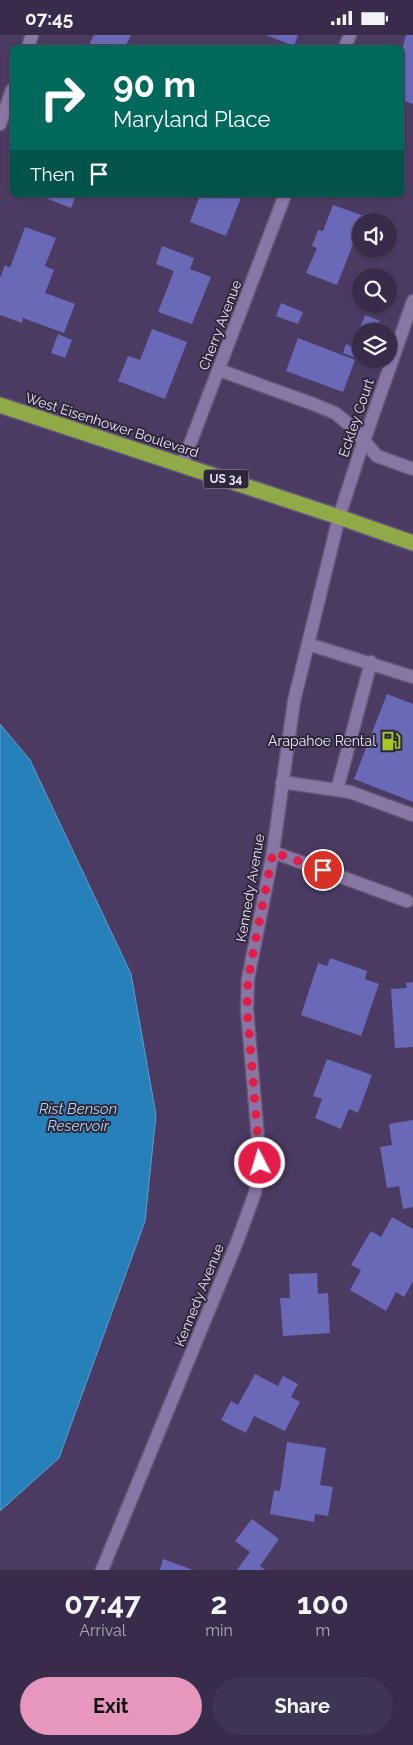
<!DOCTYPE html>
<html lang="en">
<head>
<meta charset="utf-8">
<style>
  body { margin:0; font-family:Raleway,sans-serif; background:#3f3451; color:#f1f3f6; height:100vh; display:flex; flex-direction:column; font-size:19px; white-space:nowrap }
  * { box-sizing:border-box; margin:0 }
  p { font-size:16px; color:#aba7b5 }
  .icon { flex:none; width:28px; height:28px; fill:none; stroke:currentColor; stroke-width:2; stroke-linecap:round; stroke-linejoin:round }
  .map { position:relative; height:1535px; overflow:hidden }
  .details { display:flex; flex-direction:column; background:#382c4a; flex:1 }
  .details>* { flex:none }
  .banner { position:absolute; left:10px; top:10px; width:394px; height:152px; border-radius:8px; box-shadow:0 1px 4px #0004,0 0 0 1px #524862; background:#00695c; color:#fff; overflow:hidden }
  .tools { position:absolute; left:352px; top:178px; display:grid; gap:10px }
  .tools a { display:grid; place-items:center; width:45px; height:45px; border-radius:50%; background:#382c4a; box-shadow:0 1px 4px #0004,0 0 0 1px #524862; font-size:25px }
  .pin { position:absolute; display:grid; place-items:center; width:42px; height:42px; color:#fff; margin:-21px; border:2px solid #fff; border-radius:50%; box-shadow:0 1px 5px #0007 }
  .me { position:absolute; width:55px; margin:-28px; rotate:355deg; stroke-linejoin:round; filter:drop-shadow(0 0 4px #0008) }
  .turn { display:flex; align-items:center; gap:18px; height:105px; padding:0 20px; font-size:22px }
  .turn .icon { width:65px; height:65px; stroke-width:2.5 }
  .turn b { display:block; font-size:35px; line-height:42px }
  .then { display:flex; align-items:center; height:48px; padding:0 20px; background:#0003; gap:10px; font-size:19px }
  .eta { display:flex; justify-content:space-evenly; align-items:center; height:85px; text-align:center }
  .eta b { font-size:30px; font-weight:700; line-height:35px }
  .primary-button { display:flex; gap:10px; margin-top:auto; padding:10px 20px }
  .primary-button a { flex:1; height:58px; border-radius:30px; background:#e797bd; color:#111; font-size:20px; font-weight:700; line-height:58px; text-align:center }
  .primary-button a+a { background:#3f3451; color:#f1f3f6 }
  .status { display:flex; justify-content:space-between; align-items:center; height:35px; padding:0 25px; background:#382c4a; direction:ltr }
  .status svg { height:14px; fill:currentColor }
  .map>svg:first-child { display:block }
</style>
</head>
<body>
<div class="status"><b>07:45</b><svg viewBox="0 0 49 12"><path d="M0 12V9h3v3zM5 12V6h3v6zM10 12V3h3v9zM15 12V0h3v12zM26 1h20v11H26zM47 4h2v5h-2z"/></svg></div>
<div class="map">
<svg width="413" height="1535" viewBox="0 0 413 1535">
  <rect width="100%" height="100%" fill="#4b3b63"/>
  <path fill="#2680b9" stroke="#619dcc" d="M0,689L30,725L131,939L156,1080L145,1186L59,1423L0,1476Z"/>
  <path fill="#6a69b8" d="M94,0H131L125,12H88Z
    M266,0H298L294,11Z
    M406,0H413V69L401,65V18Z
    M38,160H76L71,173Z
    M200,160H242L226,201L190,187Z
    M333,170L364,181L337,250L306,238L317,213L312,211L318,195L323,196Z
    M25,192L56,203L45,231L54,235L45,258L75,269L64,298L23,283L22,288L0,280V243L5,230L10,233Z
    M162,211L194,223L190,234L211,242L192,289L158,277L174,236L156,229Z
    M281,268L303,277L298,289L276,281Z
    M365,280L380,286L376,296H369L360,293Z
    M152,294L187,307L165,364L118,346L128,321L140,325Z
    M58,299L72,305L65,323L51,318Z
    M298,303L355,325L343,357L286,336Z
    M346,309L360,315L356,323L343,318Z
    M387,659L413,669V767L354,744Z
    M330,923L367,936L365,944L379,949L361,1001L301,980L318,928L327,931Z
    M413,947V1012L395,1013L391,954L407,953L406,948Z
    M327,1024L372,1040L358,1078L349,1074L341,1094L315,1083L322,1064L313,1061Z
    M413,1085V1172L403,1174L399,1151L387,1153L380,1112L392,1110L389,1089Z
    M392,1182L413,1194V1246L404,1262L396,1257L386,1276L350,1255L361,1235L351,1230L371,1196L381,1202Z
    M317,1238L318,1259L328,1258L330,1298L283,1301L280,1263H290L289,1239Z
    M255,1339L278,1351L283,1341L298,1349L291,1362L300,1367L285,1396L254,1381L246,1398L221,1385L231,1366L238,1370Z
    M287,1407L326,1413L320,1450L333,1452L328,1481L315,1479L314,1487L270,1479L274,1455L280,1456Z
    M252,1484L279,1504L260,1531L265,1535H237L250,1517L235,1506Z
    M163,1524L193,1535H160Z"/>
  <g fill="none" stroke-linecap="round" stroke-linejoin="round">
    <defs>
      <path id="lane" d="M219,335L313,369L335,378L352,392L377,421L413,434
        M308,609L413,642
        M282,747L350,757L413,780
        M337,755L371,627"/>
      <path id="street" d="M28,12L32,0
        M345,12L350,0
        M0,89L12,55
        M182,430L285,160
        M273,817L407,866
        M102,1535L237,1207L255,1158L260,1128L247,974L248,944L273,817L294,666L339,482L360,417L413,266"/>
      <path id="highway" d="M0,370L339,482L413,508"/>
    </defs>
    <use href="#lane" stroke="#655779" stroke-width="15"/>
    <use href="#street" stroke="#655779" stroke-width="15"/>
    <use href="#highway" stroke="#655779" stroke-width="18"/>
    <use href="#lane" stroke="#8877a4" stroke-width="12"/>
    <use href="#street" stroke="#8877a4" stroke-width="12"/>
    <use href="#highway" stroke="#90aa47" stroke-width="15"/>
  </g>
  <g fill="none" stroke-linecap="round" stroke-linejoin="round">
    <path stroke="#e11d48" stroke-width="9" stroke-dasharray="0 16.2" d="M260,1128L247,974L248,944L273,817L323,835"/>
  </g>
  <defs>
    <symbol id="fuel-bare" viewBox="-9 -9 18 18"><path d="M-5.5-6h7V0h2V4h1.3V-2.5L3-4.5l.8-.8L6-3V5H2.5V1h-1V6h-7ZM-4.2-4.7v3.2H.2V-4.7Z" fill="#a5c824" stroke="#2e2739" stroke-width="2.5" paint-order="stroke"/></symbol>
  </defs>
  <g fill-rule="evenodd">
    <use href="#fuel-bare" x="377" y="692" width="28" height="28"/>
  </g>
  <g text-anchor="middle" stroke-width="4" stroke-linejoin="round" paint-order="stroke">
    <rect fill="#2e2739" stroke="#b2a9c0" stroke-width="1" x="203.5" y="434.5" width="45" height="19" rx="4"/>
    <g font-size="12" font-weight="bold" fill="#eae1fa">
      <text x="226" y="448">US 34</text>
    </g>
    <g font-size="14" fill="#eae1fa" stroke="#2e2739">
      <text transform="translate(220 290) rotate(-69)" y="5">Cherry Avenue</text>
      <text transform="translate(356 383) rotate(-71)" y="5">Eckley Court</text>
      <text transform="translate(112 390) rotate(18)" y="5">West Eisenhower Boulevard</text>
      <text transform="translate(250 853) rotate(-80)" y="5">Kennedy Avenue</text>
      <text transform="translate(199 1260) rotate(-68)" y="5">Kennedy Avenue</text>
    </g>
    <g font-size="14" fill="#eae1fa" stroke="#2e2739" text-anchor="end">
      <text x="376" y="711">Arapahoe Rental</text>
    </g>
    <g font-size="15" font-style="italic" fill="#afd6f5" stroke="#2e2739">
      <text x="78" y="1079">Rist Benson<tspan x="78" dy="17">Reservoir</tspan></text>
    </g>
  </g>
</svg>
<div class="tools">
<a><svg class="icon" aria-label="sound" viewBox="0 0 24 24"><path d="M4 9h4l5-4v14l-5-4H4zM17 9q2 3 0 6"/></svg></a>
<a><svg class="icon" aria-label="search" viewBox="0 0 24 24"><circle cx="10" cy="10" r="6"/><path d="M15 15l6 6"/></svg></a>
<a><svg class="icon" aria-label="layers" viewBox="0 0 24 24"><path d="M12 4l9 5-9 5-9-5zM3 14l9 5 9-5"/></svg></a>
</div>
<div class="pin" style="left:323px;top:835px;background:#d93025"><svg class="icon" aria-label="arrive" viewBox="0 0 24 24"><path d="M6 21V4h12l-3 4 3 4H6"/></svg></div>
<svg class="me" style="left:260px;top:1128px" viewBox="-20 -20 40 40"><circle r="17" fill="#e11d48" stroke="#fff" stroke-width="3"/><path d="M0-11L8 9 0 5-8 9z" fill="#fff"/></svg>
<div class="banner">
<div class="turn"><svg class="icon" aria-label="right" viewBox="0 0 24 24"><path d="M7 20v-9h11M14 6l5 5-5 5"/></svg><div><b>90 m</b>Maryland Place</div></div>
<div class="then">Then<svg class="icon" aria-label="arrive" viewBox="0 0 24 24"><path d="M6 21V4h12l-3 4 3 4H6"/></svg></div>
</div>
</div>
<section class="details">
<div class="eta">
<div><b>07:47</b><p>Arrival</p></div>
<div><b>2</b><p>min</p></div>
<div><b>100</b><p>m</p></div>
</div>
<div class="primary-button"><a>Exit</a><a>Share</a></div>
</section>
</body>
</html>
